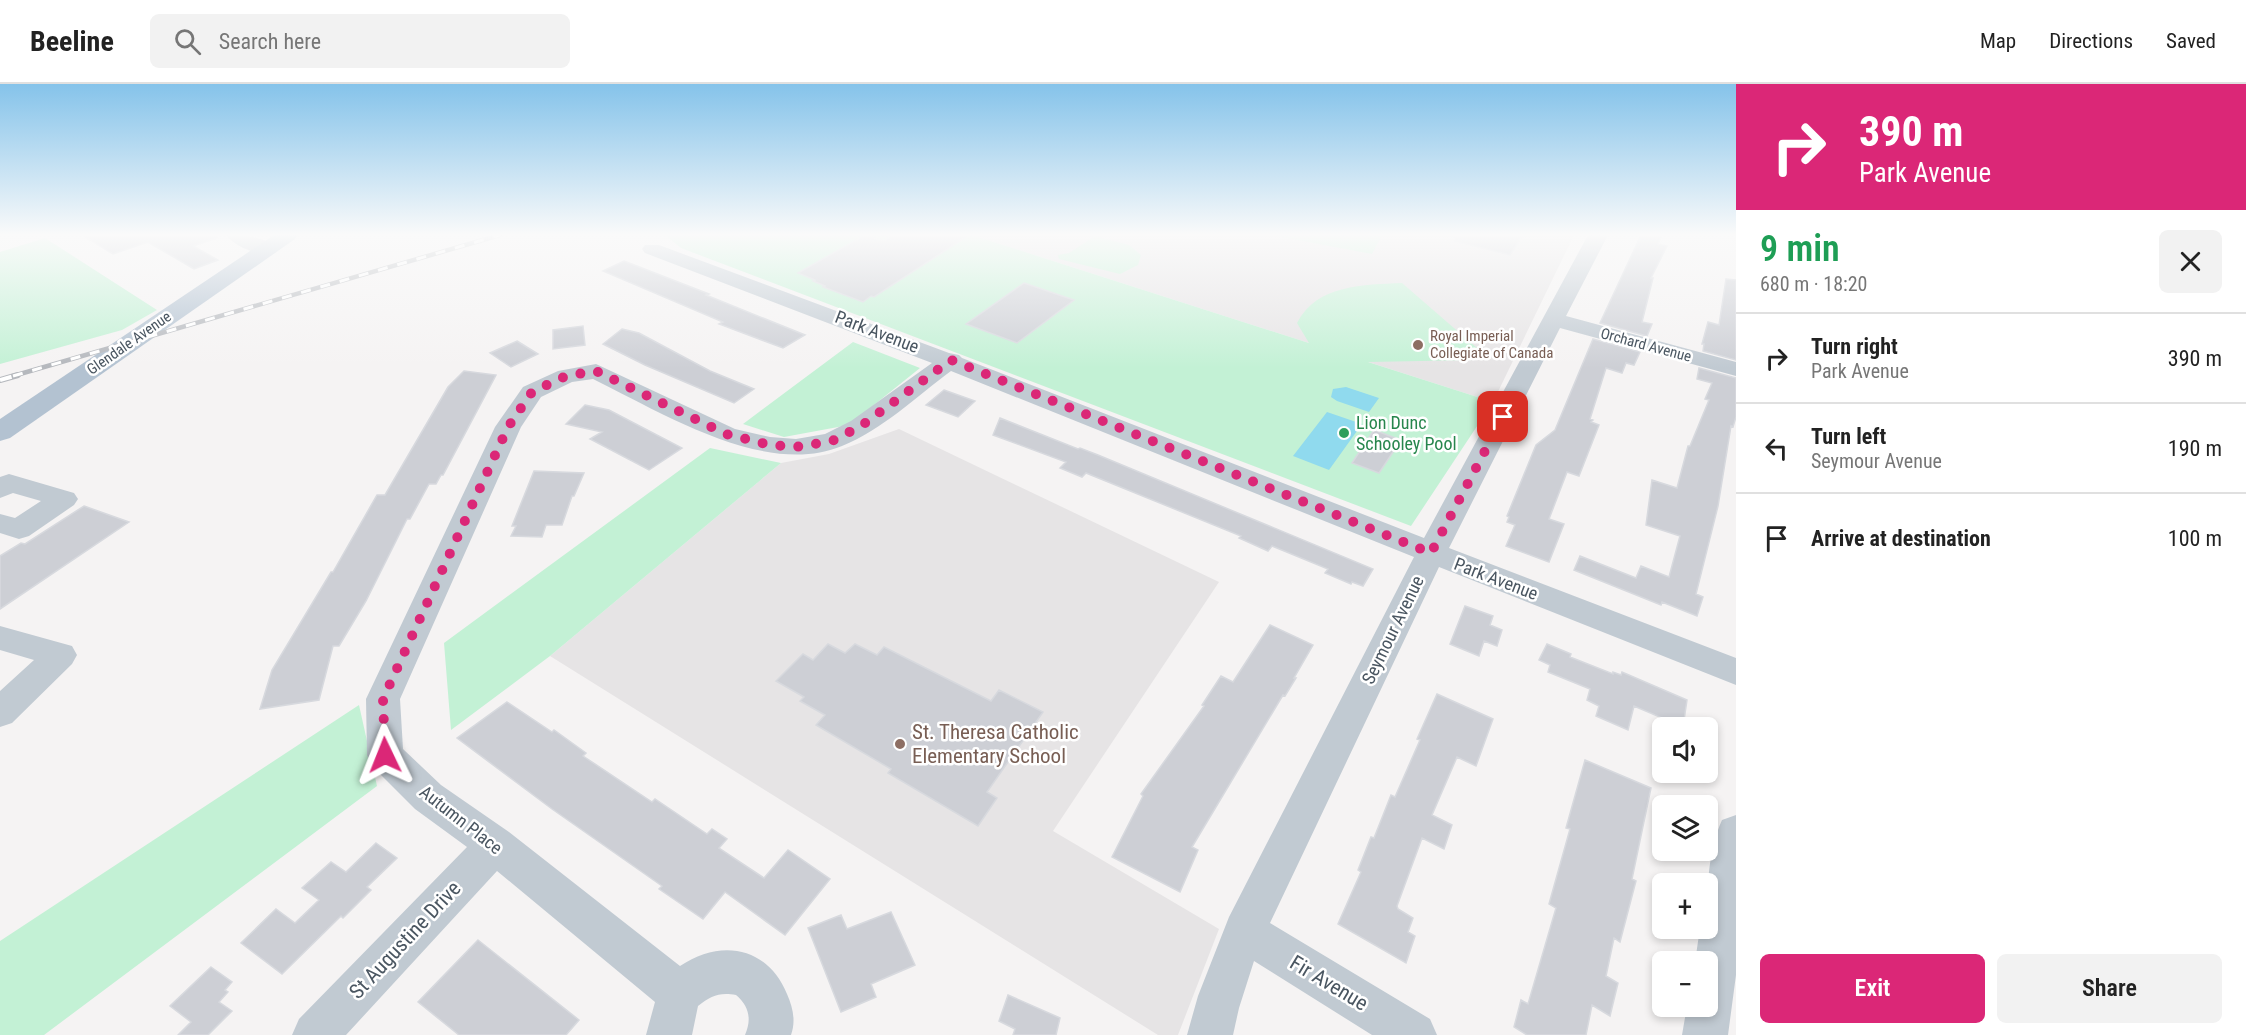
<!DOCTYPE html>
<html lang="en">
<head>
<meta charset="utf-8">
<style>
  body { margin:0; font-family:"Roboto Condensed",sans-serif; background:#f2f2f2; color:#222; height:100vh; display:flex; flex-direction:column; font-size:22px; white-space:nowrap }
  * { box-sizing:border-box; margin:0 }
  p { font-size:20px; color:#767676 }
  .icon { flex:none; width:33px; height:33px; fill:none; stroke:currentColor; stroke-width:2; stroke-linecap:round; stroke-linejoin:round }
  .map { position:relative; flex:1; overflow:hidden }
  .sheet { display:flex; flex-direction:column; background:#fff; width:510px }
  .sheet>* { flex:none }
  .guide { background:#db2777; color:#fff; overflow:hidden }
  .fabs { position:absolute; left:1652px; top:633px; display:grid; gap:12px }
  .fabs a { display:grid; place-items:center; width:66px; height:66px; border-radius:9px; background:#fff; box-shadow:0 3px 9px #0003; font-size:30px }
  .pin { position:absolute; display:grid; place-items:center; width:51px; height:51px; color:#fff; margin:-26px; border-radius:12px; box-shadow:0 3px 9px #0006 }
  .me { position:absolute; width:66px; margin:-33px; rotate:358deg; stroke-linejoin:round; filter:drop-shadow(0 0 4px #0008) }
  .turn { display:flex; align-items:center; gap:21px; height:126px; padding:0 24px; font-size:27px }
  .turn .icon { width:78px; height:78px; stroke-width:2.5 }
  .turn b { display:block; font-size:42px; line-height:51px }
  .round { display:grid; place-items:center; flex:none; width:63px; height:63px; border-radius:9px; background:#f2f2f2 }
  .head { display:flex; align-items:center; justify-content:space-between; height:102px; padding:0 24px }
  h1 { font-size:36px; font-weight:600; line-height:45px; color:#1e9e55 }
  .button { display:flex; gap:12px; margin-top:auto; padding:12px 24px }
  .button a { flex:1; height:69px; border-radius:9px; background:#db2777; color:#fff; font-size:24px; font-weight:600; line-height:69px; text-align:center }
  .button a+a { background:#f2f2f2; color:#222 }
  ul { padding:0; list-style:none }
  li { display:flex; align-items:center; gap:18px; height:90px; padding:0 24px; border-top:2px solid #e0e0e0 }
  li div { flex:1 }
  li b { display:block; font-size:22px }
  li em { font-style:normal }
  header { display:flex; align-items:center; gap:36px; box-sizing:border-box; height:84px; padding:0 30px; background:#fff; border-bottom:2px solid #e0e0e0 }
  header strong { font-size:28px }
  nav { display:flex; gap:33px; margin-inline-start:auto; font-size:21px }
  .search { width:420px; height:54px; background:#f2f2f2; display:flex; align-items:center; gap:15px; box-sizing:border-box; padding:0 21px; border-radius:9px; color:#767676; font-size:22px }
  main { display:flex; flex:1; min-height:0 }
  .map>svg:first-child { display:block }
</style>
</head>
<body>
<header>
<strong>Beeline</strong>
<div class="search"><svg class="icon" aria-label="search" viewBox="0 0 24 24"><circle cx="10" cy="10" r="6"/><path d="M15 15l6 6"/></svg>Search here</div>
<nav><a>Map</a><a>Directions</a><a>Saved</a></nav>
</header>
<main>
<div class="map">
<svg width="1736" height="951" viewBox="0 0 1736 951">
  <rect width="100%" height="100%" fill="#f5f3f3"/>
  <path fill="#e6e4e5" d="M972,151H1574L1493,318Z
    M899,345L1219,498L1053,747L1219,845L1178,951H1158L550,572L781,379L829,370Z"/>
  <path fill="#c3f1d5" d="M665,151H972L1309,259L1297,239C1317,200 1364,201 1402,199L1477,264L1473,276L1368,278L1493,318L1411,442L681,164Z
    M1271,151H1382L1372,170Z
    M1095,152L1129,161L1141,171L1138,181L1120,190L1059,175L1058,171L1069,169Z
    M45,154L157,226L122,246L0,280V168Z
    M853,258L920,284L849,341L784,353L743,340Z
    M710,364L781,379L550,572L451,646L444,559Z
    M359,621L377,702L44,951H0V857Z"/>
  <path fill="#90daee" d="M1346,303L1379,314L1369,328L1337,317L1331,313L1333,305Z
    M1327,328L1362,340L1329,386L1293,372Z"/>
  <path fill="#cdcfd5" stroke="#d7d9de" stroke-width="1.5" d="M82,151H216L217,154L193,162L218,176L194,185L148,158L113,170Z
    M865,151L884,157L893,151H969L874,213L871,212L863,218L823,203L825,202L813,197L815,196L798,189Z
    M1455,151H1523L1510,171L1454,157Z
    M1641,151H1662L1658,160L1667,162L1651,194H1653L1642,238L1652,240L1647,252L1600,239Z
    M624,177L709,210L706,211L805,251L783,264L719,240L723,238L603,187Z
    M1726,195L1736,196V276L1703,267L1704,260H1702L1708,238L1719,241Z
    M1024,199L1074,216L1017,259L966,240Z
    M583,242L585,261L553,265V246Z
    M622,245L639,249L710,287L754,305L734,319L645,281L603,260Z
    M1593,255L1640,268L1634,281L1626,279L1622,289L1606,284L1590,335L1593,336L1591,338L1599,341L1579,392L1567,388L1549,435L1564,440L1549,478L1506,462L1515,441L1507,438L1509,433L1507,432L1536,361L1555,346Z
    M517,257L538,270L511,283L490,269Z
    M1699,284L1736,294V333L1733,343L1731,342L1718,422L1696,510L1703,513L1697,532L1662,518L1661,521L1574,486L1580,472L1636,494L1641,482L1669,493L1680,452L1646,441L1652,396L1677,404L1688,362H1690L1709,316L1705,315L1712,299L1697,295Z
    M464,287L496,291L443,391H441L436,400H429L410,435H407L366,517L339,562H333L319,616L260,625L272,586L331,488H333L377,411H385L448,303Z
    M944,306L975,317L958,333L926,321Z
    M585,321L609,326L682,364L649,386L590,355L602,348L566,340Z
    M1000,334L1078,365L1080,364L1098,371L1373,485L1363,502L1352,498L1351,500L1325,489L1328,485L1272,462L1268,467L1239,454L1241,452L1086,389L1082,393L1060,384L1066,378L993,351Z
    M1374,346L1401,356L1379,389L1352,379Z
    M534,387L584,389L574,412H572L562,441H546L542,453L511,452L516,442H512Z
    M84,422L129,438L0,525V472L21,459L25,460Z
    M1465,522L1493,532L1490,541L1502,546L1497,562L1484,557L1479,572L1450,560Z
    M1270,541L1313,561L1294,594H1296L1285,612L1283,611L1192,763L1198,766L1180,808L1112,773L1143,712L1141,710L1204,622L1202,621L1221,592L1233,598Z
    M828,560L845,569L855,560L877,571L884,563L991,617L999,606L1043,628L987,708L997,714L978,742L888,689L891,685L816,641L825,631L800,617L804,613L776,597L803,570L813,576Z
    M1547,560L1571,570L1570,573L1613,590V588L1621,591L1622,588L1687,616L1683,643L1634,622L1628,646L1596,632L1599,622L1587,616L1590,605L1548,588L1550,581L1539,576Z
    M1437,610L1493,635L1476,682L1457,673L1432,731L1452,741L1444,765L1422,754L1397,822L1398,825L1413,834L1408,848L1415,852L1406,879L1338,840L1361,788L1358,786L1371,753L1374,754L1391,711L1395,713L1420,656L1417,655Z
    M507,618L552,648L554,646L586,669L583,672L652,718L655,715L707,750L712,745L727,755L719,764L764,794L788,766L830,795L785,851L725,808L703,835L659,805L662,802L552,725L457,654Z
    M1585,676L1651,704L1632,795L1636,797L1620,858L1614,854L1606,892L1618,899L1610,932L1592,921L1586,951H1527L1514,943L1521,916L1528,920L1556,824L1549,820L1570,745L1566,744Z
    M376,759L397,774L367,803L371,806L343,834L341,832L282,890L241,859L276,825L295,839L319,816L302,804L331,778L346,788Z
    M891,828L915,881L871,900L876,913L841,928L808,844L841,831L847,845Z
    M478,856L579,936L566,951H459L418,918Z
    M211,883L232,898L225,906L228,908L219,918L232,927L208,951H178L191,938L170,922Z
    M1008,911L1060,934L1056,951H1013L1015,945L999,937Z"/>
  <g fill="none" stroke-linecap="round" stroke-linejoin="round">
    <path fill="#c1cad2" fill-rule="evenodd" d="M226,151C239,151 269,153 278,165L275,169C260,173 235,163 226,151Z
      M1588,151H1608L1566,232L1736,278V292L1560,244L1449,464L1736,574V601L1439,483L1270,839L1430,935L1437,951H1372L1254,877L1239,924L1233,951H1187L1198,912L1229,833L1414,473L951,287C917,312 882,346 842,362C765,394 661,328 593,295L572,298L541,313L521,343L400,615L403,665L441,701L509,748L680,882C721,854 768,863 787,910C793,924 796,937 791,951H745C752,935 749,922 736,911C719,908 711,912 698,922L692,951H646L655,918L497,787L346,951H292L299,935L467,763L415,725L372,682L367,671L366,615L495,343L523,303L558,287L596,280L735,345L770,353L796,355L825,350L851,337L932,279L645,169L642,165L645,161H659L949,269L959,271L962,274L1424,454Z
      M9,390L74,409L78,415L74,421L29,452L19,455L0,449V430L15,434L41,417L13,409L0,414V393Z
      M0,542L72,562L77,571L72,580L12,639L0,643V607L34,576L0,566Z
      M1736,731V891L1728,951H1682L1687,922H1707V878H1695L1700,844H1707C1707,809 1707,769 1722,736Z"/>
    <path fill="#b3c2d1" fill-rule="evenodd" d="M274,151H298L295,155L10,354L0,357V335Z"/>
    <defs>
      <path id="rail-far1" d="M13,292L500,151"/>
      <path id="rail" d="M0,296L18,291"/>
    </defs>
    <use href="#rail-far1" stroke="#b5b8bd" stroke-width="4.5"/>
    <use href="#rail" stroke="#b5b8bd" stroke-width="6"/>
    <use href="#rail-far1" stroke="#fff" stroke-width="3" stroke-dasharray="10" stroke-linecap="butt"/>
    <use href="#rail" stroke="#fff" stroke-width="4" stroke-dasharray="12" stroke-linecap="butt"/>
  </g>
  <linearGradient id="sky" x2="0" y2="1"><stop stop-color="#85c3ea"/><stop offset="0.53" stop-color="#fafafa"/><stop offset="1" stop-color="#fafafa" stop-opacity="0"/></linearGradient>
  <rect width="1736" height="284" fill="url(#sky)"/>
  <g fill="none" stroke-linecap="round" stroke-linejoin="round">
    <path stroke="#db2777" stroke-width="10" stroke-dasharray="0 18" d="M385,671L383,615L508,343L532,308L566,292L596,287L726,350L770,361L796,363L832,357L861,342L951,276L1431,469L1503,333"/>
  </g>
  <g fill="#8d6e63" stroke="#fff" stroke-width="2">
    <circle cx="1418" cy="261" r="6"/>
    <circle cx="900" cy="660" r="6"/>
  </g>
  <circle fill="#2e9e5b" stroke="#fff" stroke-width="2" cx="1344" cy="349" r="6"/>
  <g text-anchor="middle" stroke-width="5" stroke-linejoin="round" paint-order="stroke">
    <g font-size="15" fill="#785e54" stroke="#fff" text-anchor="start">
      <text x="1430" y="257">Royal Imperial<tspan x="1430" dy="17">Collegiate of Canada</tspan></text>
    </g>
    <g font-size="15" fill="#4a5661" stroke="#fff">
      <text transform="translate(129 259) rotate(-35)" y="5">Glendale Avenue</text>
      <text transform="translate(1646 261) rotate(15)" y="5">Orchard Avenue</text>
    </g>
    <g font-size="18" fill="#4a5661" stroke="#fff">
      <text transform="translate(877 248) rotate(21)" y="6">Park Avenue</text>
      <text transform="translate(1496 495) rotate(21)" y="6">Park Avenue</text>
      <text transform="translate(1393 546) rotate(-64)" y="6">Seymour Avenue</text>
      <text transform="translate(461 736) rotate(38)" y="6">Autumn Place</text>
    </g>
    <g font-size="18" fill="#27864d" stroke="#fff" text-anchor="start">
      <text x="1356" y="345">Lion Dunc<tspan x="1356" dy="21">Schooley Pool</tspan></text>
    </g>
    <g font-size="21" fill="#785e54" stroke="#fff" text-anchor="start">
      <text x="912" y="655">St. Theresa Catholic<tspan x="912" dy="24">Elementary School</tspan></text>
    </g>
    <g font-size="21" fill="#4a5661" stroke="#fff">
      <text transform="translate(405 856) rotate(-47)" y="7">St Augustine Drive</text>
      <text transform="translate(1329 899) rotate(31)" y="7">Fir Avenue</text>
    </g>
  </g>
</svg>
<div class="fabs">
<a><svg class="icon" aria-label="sound" viewBox="0 0 24 24"><path d="M4 9h4l5-4v14l-5-4H4zM17 9q2 3 0 6"/></svg></a>
<a><svg class="icon" aria-label="layers" viewBox="0 0 24 24"><path d="M12 4l9 5-9 5-9-5zM3 14l9 5 9-5"/></svg></a>
<a>+</a>
<a>−</a>
</div>
<div class="pin" style="left:1503px;top:333px;background:#d93025"><svg class="icon" aria-label="arrive" viewBox="0 0 24 24"><path d="M6 21V4h12l-3 4 3 4H6"/></svg></div>
<svg class="me" style="left:385px;top:671px" viewBox="-20 -20 40 40"><path d="M0-17L14 15 0 8-14 15z" fill="#db2777" stroke="#fff" stroke-width="4"/></svg>
</div>
<section class="sheet">
<div class="guide">
<div class="turn"><svg class="icon" aria-label="right" viewBox="0 0 24 24"><path d="M7 20v-9h11M14 6l5 5-5 5"/></svg><div><b>390 m</b>Park Avenue</div></div>
</div>
<div class="head"><div><h1>9 min</h1><p>680 m · 18:20</p></div><a class="round"><svg class="icon" aria-label="close" viewBox="0 0 24 24"><path d="M6 6l12 12M18 6L6 18"/></svg></a></div>
<ul>
<li><svg class="icon" aria-label="right" viewBox="0 0 24 24"><path d="M7 20v-9h11M14 6l5 5-5 5"/></svg><div><b>Turn right</b><p>Park Avenue</p></div><em>390 m</em></li>
<li><svg class="icon" aria-label="left" viewBox="0 0 24 24"><path d="M17 20v-9H6M10 6l-5 5 5 5"/></svg><div><b>Turn left</b><p>Seymour Avenue</p></div><em>190 m</em></li>
<li><svg class="icon" aria-label="arrive" viewBox="0 0 24 24"><path d="M6 21V4h12l-3 4 3 4H6"/></svg><div><b>Arrive at destination</b></div><em>100 m</em></li>
</ul>
<div class="button"><a>Exit</a><a>Share</a></div>
</section>
</main>
</body>
</html>
